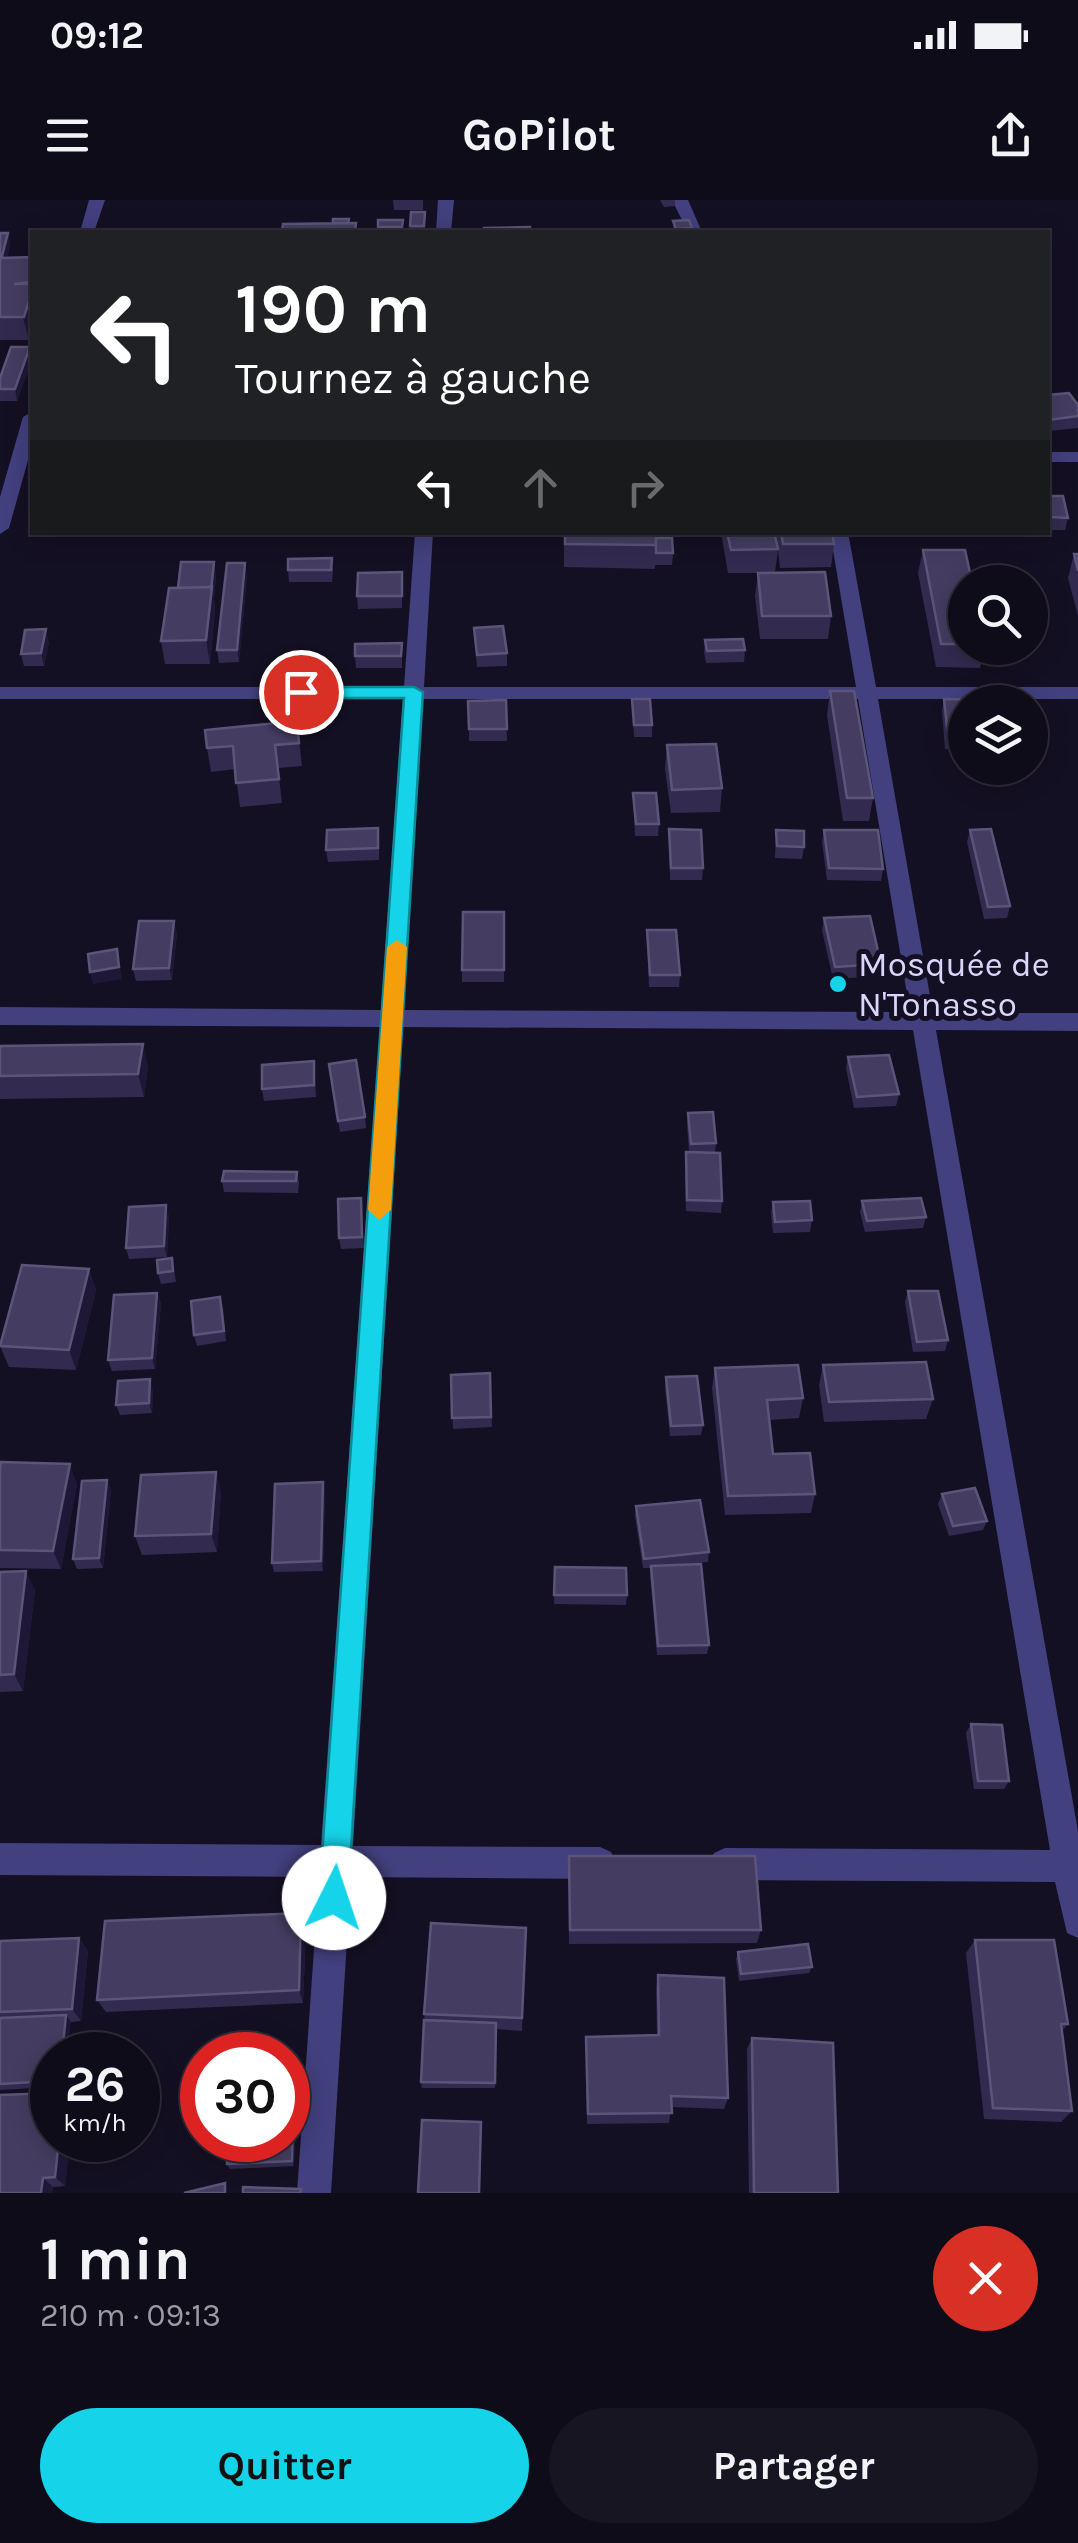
<!DOCTYPE html>
<html lang="fr">
<head>
<meta charset="utf-8">
<style>
  body { margin:0; font-family:Karla,sans-serif; background:#181523; color:#f1f3f6; height:100vh; display:flex; flex-direction:column; font-size:38px; white-space:nowrap }
  * { box-sizing:border-box; margin:0 }
  p { font-size:32px; color:#9b9ba2 }
  .icon { flex:none; width:55px; height:55px; fill:none; stroke:currentColor; stroke-width:2; stroke-linecap:round; stroke-linejoin:round }
  .map { position:relative; height:1993px; overflow:hidden }
  .side { display:flex; flex-direction:column; background:#0f0c1a; flex:1 }
  .side>* { flex:none }
  .top-card { position:absolute; left:30px; top:30px; width:1020px; height:305px; border-radius:0px; box-shadow:0 5px 25px #0003,0 0 0 2px #2f2c39; background:#202124; color:#fff; overflow:hidden }
  .buttons { position:absolute; left:948px; top:365px; display:grid; gap:20px }
  .buttons a { display:grid; place-items:center; width:100px; height:100px; border-radius:50%; background:#0f0c1a; box-shadow:0 5px 25px #0003,0 0 0 2px #2f2c39; font-size:50px }
  .speed { position:absolute; left:30px; top:1832px; display:flex; gap:20px; font-size:50px; font-weight:700; text-align:center }
  .speed>* { display:grid; place-content:center; width:130px; height:130px; border-radius:50%; background:#0f0c1a; box-shadow:0 5px 25px #0003,0 0 0 2px #2f2c39; line-height:1 }
  .speed small { font-size:25px; font-weight:400 }
  .speed .limit { border:15px solid #d22; background:#fff; color:#111 }
  .pin { position:absolute; display:grid; place-items:center; width:85px; height:85px; color:#fff; margin:-42px; border:5px solid #fff; border-radius:50%; box-shadow:0 2px 10px #0007 }
  .me { position:absolute; width:110px; margin:-55px; rotate:4deg; stroke-linejoin:round; filter:drop-shadow(0 0 8px #0008) }
  .turn { display:flex; align-items:center; gap:35px; height:210px; padding:0 40px; font-size:45px }
  .turn .icon { width:130px; height:130px; stroke-width:2.5 }
  .turn b { display:block; font-size:70px; line-height:85px }
  .lanes { display:flex; align-items:center; height:95px; padding:0 40px; background:#0003; justify-content:center; gap:50px; direction:ltr }
  .lanes .off { opacity:.35 }
  .round { display:grid; place-items:center; flex:none; width:105px; height:105px; border-radius:52px; background:#181523 }
  .summary { display:flex; align-items:center; justify-content:space-between; height:170px; padding:0 40px }
  h1 { font-size:60px; font-weight:700; line-height:75px }
  .action { display:flex; gap:20px; margin-top:auto; padding:20px 40px }
  .action a { flex:1; height:115px; border-radius:60px; background:#15d3e8; color:#111; font-size:40px; font-weight:700; line-height:115px; text-align:center }
  .action a+a { background:#181523; color:#f1f3f6 }
  .status { display:flex; justify-content:space-between; align-items:center; height:70px; padding:0 50px; background:#0f0c1a; direction:ltr }
  .status svg { height:28px; fill:currentColor }
  header { display:flex; justify-content:space-between; align-items:center; height:130px; padding:0 40px; background:#0f0c1a; font-size:45px; font-weight:700 }
  .map>svg:first-child { display:block }
</style>
</head>
<body>
<div class="status"><b>09:12</b><svg viewBox="0 0 49 12"><path d="M0 12V9h3v3zM5 12V6h3v6zM10 12V3h3v9zM15 12V0h3v12zM26 1h20v11H26zM47 4h2v5h-2z"/></svg></div>
<header><svg class="icon" aria-label="menu" viewBox="0 0 24 24"><path d="M4 6h16M4 12h16M4 18h16"/></svg>GoPilot<svg class="icon" aria-label="share" viewBox="0 0 24 24"><path d="M12 15V3M7 8l5-5 5 5M5 13v7h14v-7"/></svg></header>
<div class="map">
<svg width="1078" height="1993" viewBox="0 0 1078 1993">
  <rect width="100%" height="100%" fill="#141023"/>
  <g fill="none" stroke-linecap="round" stroke-linejoin="round">
    <path fill="#42407e" fill-rule="evenodd" d="M89,0H105L94,32H80Z
      M438,0H454L451,32H436Z
      M672,0H688L702,32H688Z
      M32,212V246L9,328L0,334V297L23,217Z
      M1048,252H1078V262H1048Z
      M415,332H433L424,487H856L830,332H848L876,487H1078V499H878L933,813H1078V831L936,830L1078,1631V1738L1067,1733L1055,1682L725,1680L714,1675L709,1664L714,1653L725,1648L1050,1650L913,830L403,827L353,1646L600,1647L611,1652L616,1663L611,1674L600,1679L351,1677L331,1993H297L319,1677L0,1675V1643L321,1645L380,827L0,825V807L381,810L403,499H0V487H404ZM423,499H858L910,812L404,810Z"/>
  </g>
  <path fill="#322b4f" d="M393,0H423V10H394Z
    M660,0H675V6L664,7Z
    M425,12V32H411L410,26Z
    M378,20H403V32H378Z
    M673,21L692,28V32H673Z
    M0,33H8L10,45L7,57H32L29,140H0Z
    M30,147L32,160L17,201H0V178Z
    M1048,195L1078,205V228L1048,231Z
    M1048,296L1068,318L1065,330H1048Z
    M564,332H692L691,337H656L673,353L672,365H655V369L564,367Z
    M721,332H832L834,344L831,367L780,368L778,350L775,372L831,416L828,439H760L755,396L758,373H728Z
    M923,350L965,382V448H984L980,468L936,467L918,373Z
    M1074,354H1078V416L1068,378Z
    M332,358L333,371L332,382H289L288,370Z
    M402,372V408L358,409L357,396Z
    M216,374L214,399L215,410L210,464H165L161,441L178,388Z
    M247,375L239,462L219,463L217,450Z
    M474,428L507,453V466L477,467Z
    M705,440L745,450L744,462L706,463L704,452Z
    M49,442L44,466H24L21,454Z
    M402,443V468H356L355,456Z
    M830,491L873,598L869,621H843L827,515Z
    M632,499L652,525V537H634Z
    M944,499L965,502V550L945,549L942,511Z
    M506,500L507,541H469V529Z
    M297,521L302,566L278,568L282,603L240,607L235,569L211,572L207,548Z
    M667,545L722,588L720,612L671,613L665,569Z
    M633,593L659,624L658,636H635Z
    M669,629L703,668L702,680H670Z
    M776,630L804,647L802,659L775,658Z
    M824,630L883,669L881,681L827,680L822,642Z
    M970,630L1010,706L1007,718L984,719L967,642Z
    M379,641V660L328,662L326,650Z
    M504,712V782H462V770Z
    M824,718L881,764L879,776L833,779L822,730Z
    M647,730L680,775L679,787H649Z
    M177,733L172,780L136,781L133,769Z
    M0,846L148,866L144,897L0,899Z
    M848,857L899,894L896,906L854,908L846,868Z
    M314,861L316,897L264,901L262,889Z
    M329,864L365,917L366,928L340,932Z
    M688,913L716,943L715,953L722,1001L721,1013L686,1011L685,964L686,952H689L687,925Z
    M297,972L299,983L298,993L224,992L222,981Z
    M361,998L364,1048L341,1049L339,1038Z
    M862,1001L926,1017L923,1028L865,1032L860,1012Z
    M773,1002L812,1020L810,1032L773,1033L771,1013Z
    M169,1016L167,1057L129,1059L126,1048Z
    M172,1058L176,1082L161,1084L158,1073Z
    M89,1069L96,1090L76,1170L9,1167L0,1146Z
    M908,1091L948,1140L945,1151L913,1152L905,1102Z
    M157,1093L161,1104L155,1169L112,1171L108,1160Z
    M223,1108L226,1141L197,1146L194,1135Z
    M823,1165L933,1199L926,1219L824,1222L819,1185Z
    M715,1168L803,1198L799,1218L769,1220L773,1254L815,1294L811,1313L725,1315L712,1188Z
    M490,1173L492,1227L453,1229L451,1175Z
    M666,1177L703,1225L701,1235L670,1236L665,1188Z
    M153,1190L152,1213L120,1215L116,1205Z
    M0,1268L77,1284L61,1369L0,1368Z
    M107,1280L111,1291L103,1368L77,1369L73,1359Z
    M323,1282L325,1292L323,1371L274,1372L272,1363Z
    M221,1291L217,1352L142,1355L135,1336Z
    M942,1294L987,1321L983,1330L949,1336L938,1304Z
    M636,1306L709,1352L708,1362L678,1365L709,1445L707,1454L657,1455L650,1375L651,1368H643L635,1316Z
    M555,1367L627,1395L626,1405L554,1404Z
    M0,1372L35,1390L23,1491L0,1492Z
    M971,1524L1009,1581L1004,1589H974L966,1533Z
    M569,1656L761,1730L757,1743L569,1744Z
    M301,1713L306,1727L303,1803L106,1812L97,1800Z
    M79,1738L88,1751L81,1821L71,1822L52,1855V1887L0,1890V1741Z
    M975,1740L1068,1824L1062,1831L1072,1911L1061,1922L984,1919L966,1753Z
    M526,1741L522,1831L497,1829L495,1888H422L421,1882L425,1820L424,1814Z
    M738,1752L812,1767L809,1773L739,1781L736,1759Z
    M658,1775L728,1898L724,1909L671,1907L669,1923L587,1924L586,1837L657,1835L656,1788Z
    M752,1838L838,1993H749L747,1849Z
    M297,1877L294,1966L230,1969L227,1964Z
    M52,1940H70L65,1986L53,1987L52,1993H0Z"/>
  <path fill="#1e1836" d="M8,33L10,45L5,67L2,56Z
    M32,82V130L29,140L14,84Z
    M30,147L32,160L17,201L15,189Z
    M214,362L216,374L214,399L215,410L210,464L206,440Z
    M245,363L247,375L239,462L237,450Z
    M46,429L49,442L44,466L41,453Z
    M174,721L177,733L172,780L169,768Z
    M117,749L122,779L93,784L90,772Z
    M143,844L148,866L144,897L138,874Z
    M166,1005L169,1016L167,1057L164,1046Z
    M89,1069L96,1090L76,1170L69,1150Z
    M157,1093L161,1104L155,1169L152,1158Z
    M150,1179L153,1190L152,1213L149,1203Z
    M70,1264L77,1284L61,1369L53,1351Z
    M216,1272L221,1291L217,1352L211,1334Z
    M107,1280L111,1291L103,1368L99,1358Z
    M323,1282L325,1292L323,1371L321,1361Z
    M26,1371L35,1390L23,1491L14,1474Z
    M301,1713L306,1727L303,1803L299,1790Z
    M79,1738L88,1751L81,1821L72,1809Z
    M66,1815L71,1822L67,1855H62Z
    M143,1863L147,1869L144,1921L139,1916Z
    M294,1871L297,1877L294,1966L292,1961Z
    M481,1922L482,1933L480,1993H479Z
    M59,1940H70L65,1986L55,1977Z
    M43,1978L53,1987L52,1993H41Z"/>
  <path fill="#443d61" stroke="#5b557a" stroke-width="2.5" d="M411,12H425L424,26H410Z
    M333,19H349L348,23H333Z
    M378,20H403L402,27H378Z
    M689,20L692,28L676,29L673,21Z
    M356,23L355,32H282L283,24Z
    M530,27V32H484V28Z
    M547,30H592V32H547Z
    M0,33H8L2,56H0Z
    M32,57V82L14,84H32V92L24,117H0V58Z
    M11,147H30L15,189H0V178Z
    M1069,193L1078,205V216L1048,220V195Z
    M1048,296H1063L1068,318L1051,317Z
    M565,332H656V345L565,344Z
    M727,332H774L778,349L731,350Z
    M781,332H832L834,344H783Z
    M656,338H672L673,353H656Z
    M923,350H965L972,382H965V444H941Z
    M1074,354H1078V371Z
    M332,358L331,370H288V359Z
    M181,362H214L211,391L212,387L178,388Z
    M227,363H245L237,450H217Z
    M402,372V396H357L358,373Z
    M825,372L831,416H762L758,373Z
    M212,387L206,440L161,441L169,388Z
    M503,426L507,453L477,455L474,428Z
    M46,429L41,453L21,454L25,430Z
    M743,439L745,450L707,451L705,440Z
    M402,443L401,456H355V444Z
    M830,491H854L873,598H847Z
    M632,499H650L652,525H634Z
    M944,499L988,500V502H965V537H948Z
    M506,500L507,529H469L468,501Z
    M297,521L299,543L275,545L279,579L236,583L233,546L207,548L205,530Z
    M716,544L722,588L672,590L667,545Z
    M633,593H656L659,624H636Z
    M378,628V648L326,650L327,630Z
    M669,629L701,630L703,668H671Z
    M991,629L1010,706L988,707L970,630Z
    M776,630L804,631V647L777,646Z
    M824,630H878L883,669L829,668Z
    M463,712H504V770H462Z
    M870,716L881,764L835,767L824,718Z
    M139,721H174L169,768L133,769Z
    M647,730H676L680,775H650Z
    M117,749L119,767L90,772L88,754Z
    M143,844L138,874L0,876V846Z
    M889,855L899,894L857,897L848,857Z
    M356,860L365,917L338,921L329,864Z
    M314,861V885L262,889V865Z
    M713,912L716,943L691,944L688,913Z
    M686,952L720,953L722,1001L687,1000Z
    M224,971L297,972L296,981H222Z
    M361,998L362,1037L339,1038L338,999Z
    M921,998L926,1017L867,1021L862,1001Z
    M810,1001L812,1020L775,1022L773,1002Z
    M166,1005L164,1046L126,1048L129,1007Z
    M172,1058L173,1071L158,1073L157,1060Z
    M22,1065L89,1069L69,1150L0,1146Z
    M908,1091H938L948,1140L917,1142Z
    M157,1093L152,1158L108,1160L114,1095Z
    M220,1097L224,1131L194,1135L191,1101Z
    M926,1162L933,1199L829,1202L823,1165Z
    M798,1165L803,1198L767,1200L773,1254L810,1253L815,1294L728,1296L715,1168Z
    M490,1173L491,1217L452,1218L451,1175Z
    M697,1176L703,1225L671,1226L666,1177Z
    M150,1179L149,1203L116,1205L118,1181Z
    M1,1262L70,1264L53,1351L0,1350V1268Z
    M216,1272L211,1334L135,1336L141,1275Z
    M107,1280L99,1358L73,1359L82,1281Z
    M323,1282L321,1361L272,1363L275,1284Z
    M975,1288L987,1321L953,1326L942,1294Z
    M700,1300L709,1352L644,1359L636,1306Z
    M701,1364L709,1445L658,1446L651,1366Z
    M555,1367L626,1368L627,1395H554Z
    M26,1371L14,1474L0,1475V1372Z
    M971,1524L1002,1525L1009,1581H978Z
    M569,1656H755L761,1730H570Z
    M301,1713L299,1790L97,1800L105,1721Z
    M431,1723L526,1728L522,1818L424,1814Z
    M79,1738L72,1809L0,1812V1741Z
    M975,1740H1054L1068,1824H1061L1072,1911L993,1908Z
    M808,1744L812,1767L741,1774L738,1752Z
    M658,1775L724,1778L728,1898L671,1896L672,1913L588,1914L586,1837L659,1835Z
    M66,1815L62,1855H52V1881L0,1884V1818Z
    M424,1820L496,1823L495,1883L421,1882Z
    M752,1838L833,1843L838,1993H754Z
    M143,1863L139,1916H138V1864Z
    M294,1871L292,1961L227,1964L228,1940H288V1872Z
    M52,1893V1940H59L55,1977L43,1978L41,1993H0V1895Z
    M422,1920L481,1922L479,1993H418Z
    M225,1983V1993H184Z
    M243,1987L301,1989L300,1993H243Z"/>
  <path fill="#15d3e8" stroke="#0e8997" stroke-width="2.5" d="M414,487L423,492L348,1698L344,1708L334,1712L323,1708L319,1698L404,498H301L292,492L301,487Z"/>
  <path fill="#f59e0b" d="M397,740L407,747L391,1010L379,1020L368,1010L387,747Z"/>
  <circle fill="#15d3e8" stroke="#141023" stroke-width="4" cx="838" cy="784" r="10"/>
  <g text-anchor="middle" stroke-width="10" stroke-linejoin="round" paint-order="stroke">
    <g font-size="35" fill="#dad6fb" stroke="#141023" text-anchor="start">
      <text x="858" y="776">Mosquée de<tspan x="858" dy="40">N'Tonasso</tspan></text>
    </g>
  </g>
</svg>
<div class="buttons">
<a><svg class="icon" aria-label="search" viewBox="0 0 24 24"><circle cx="10" cy="10" r="6"/><path d="M15 15l6 6"/></svg></a>
<a><svg class="icon" aria-label="layers" viewBox="0 0 24 24"><path d="M12 4l9 5-9 5-9-5zM3 14l9 5 9-5"/></svg></a>
</div>
<div class="speed"><div>26<small>km/h</small></div><div class="limit">30</div></div>
<div class="pin" style="left:301px;top:492px;background:#d93025"><svg class="icon" aria-label="arrive" viewBox="0 0 24 24"><path d="M6 21V4h12l-3 4 3 4H6"/></svg></div>
<svg class="me" style="left:334px;top:1698px" viewBox="-20 -20 40 40"><circle r="19" fill="#fff"/><path d="M0-13L10 11 0 6-10 11z" fill="#15d3e8"/></svg>
<div class="top-card">
<div class="turn"><svg class="icon" aria-label="left" viewBox="0 0 24 24"><path d="M17 20v-9H6M10 6l-5 5 5 5"/></svg><div><b>190 m</b>Tournez à gauche</div></div>
<div class="lanes"><svg class="icon" aria-label="left" viewBox="0 0 24 24"><path d="M17 20v-9H6M10 6l-5 5 5 5"/></svg><svg class="icon off" aria-label="ahead" viewBox="0 0 24 24"><path d="M12 20V5M6 11l6-6 6 6"/></svg><svg class="icon off" aria-label="right" viewBox="0 0 24 24"><path d="M7 20v-9h11M14 6l5 5-5 5"/></svg></div>
</div>
</div>
<section class="side">
<div class="summary"><div><h1>1 min</h1><p>210 m · 09:13</p></div><a class="round" style="background:#d93025;color:#fff"><svg class="icon" aria-label="close" viewBox="0 0 24 24"><path d="M6 6l12 12M18 6L6 18"/></svg></a></div>
<div class="action"><a>Quitter</a><a>Partager</a></div>
</section>
</body>
</html>
